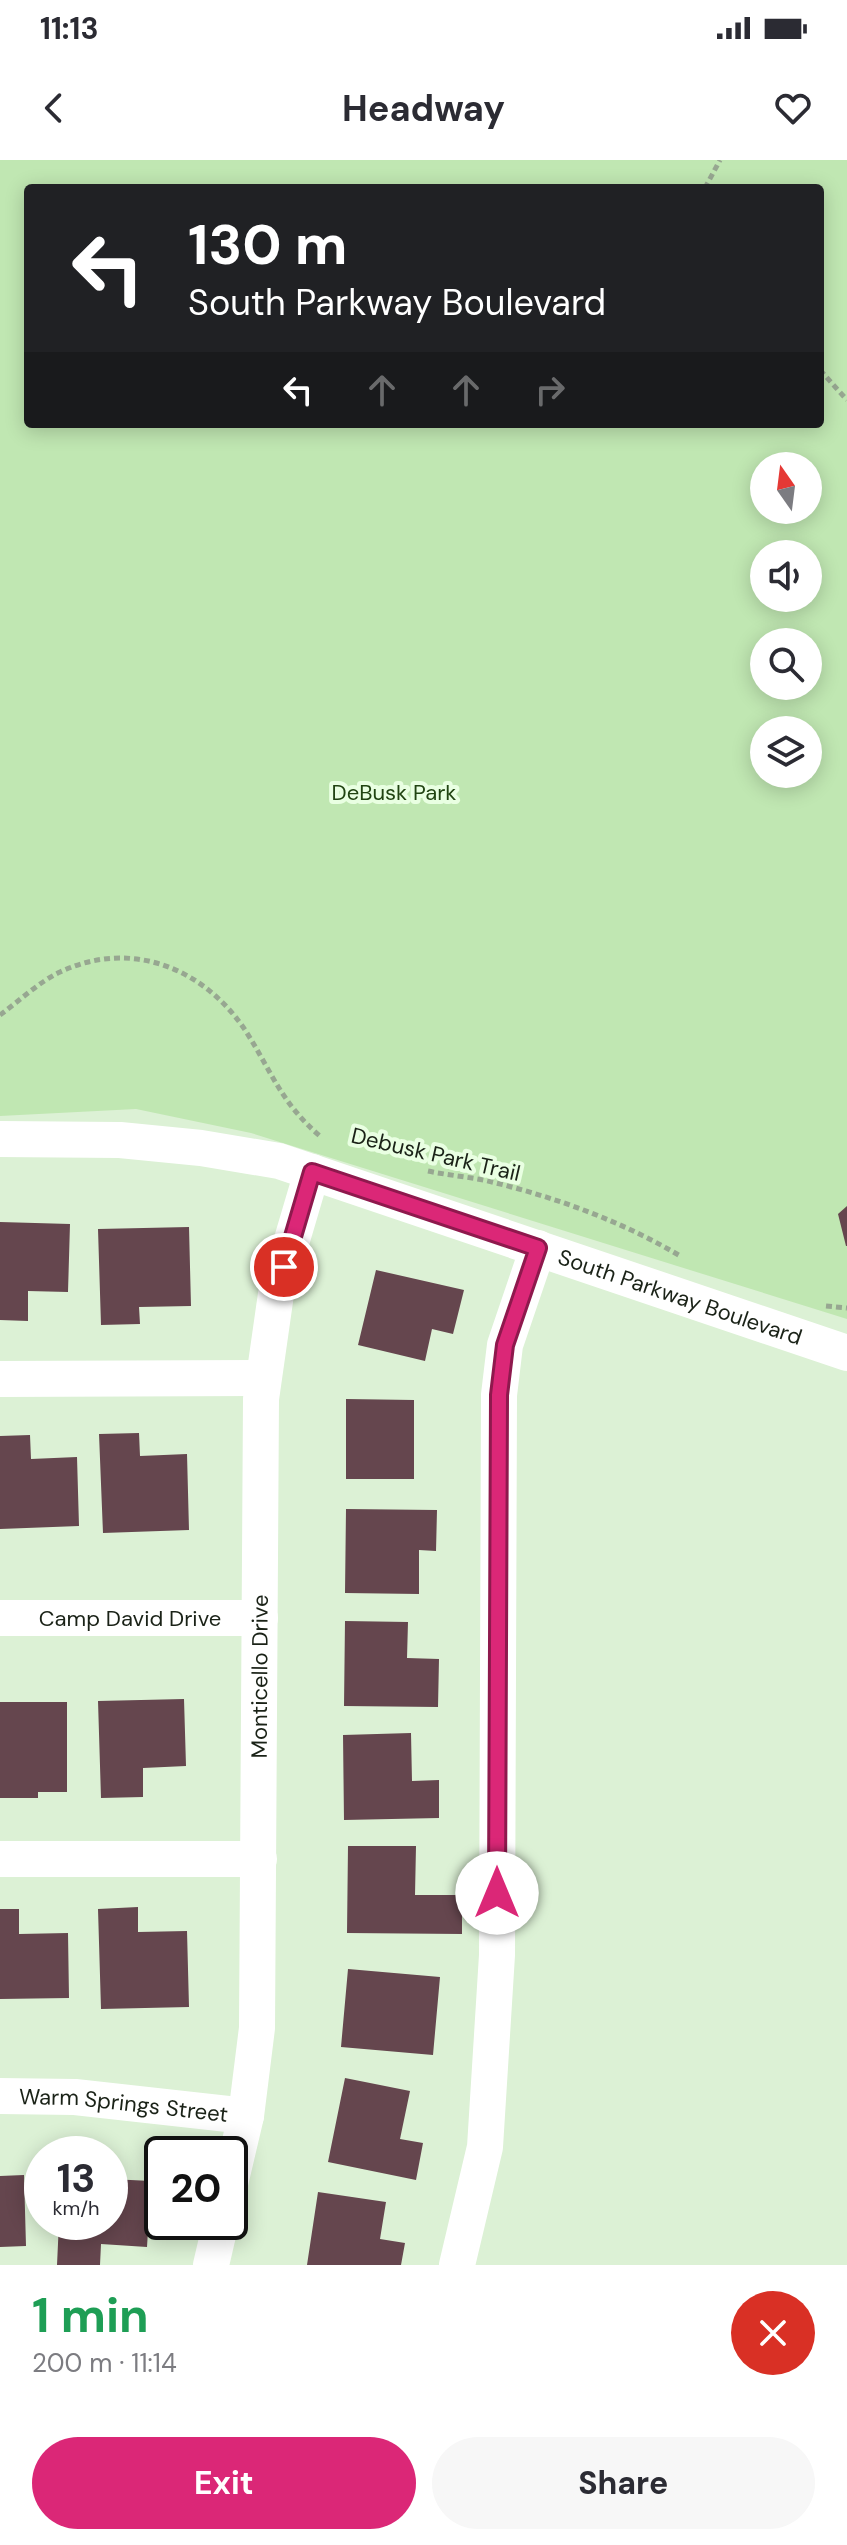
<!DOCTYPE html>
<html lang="en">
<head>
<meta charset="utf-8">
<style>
  body { margin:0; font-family:"DM Sans",sans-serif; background:#f7f7f7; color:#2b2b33; height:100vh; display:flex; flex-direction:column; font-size:30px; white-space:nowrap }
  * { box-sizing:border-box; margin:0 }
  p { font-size:26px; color:#7c7c81 }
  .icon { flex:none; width:44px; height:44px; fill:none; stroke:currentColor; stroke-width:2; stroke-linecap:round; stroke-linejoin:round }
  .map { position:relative; height:2105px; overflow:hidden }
  .sheet { display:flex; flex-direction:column; background:#fff; flex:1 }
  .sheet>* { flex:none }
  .hud { position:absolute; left:24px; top:24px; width:800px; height:244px; border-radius:8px; box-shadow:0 4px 20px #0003; background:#202124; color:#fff; overflow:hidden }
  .needle { width:52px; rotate:346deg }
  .controls { position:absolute; left:750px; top:292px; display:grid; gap:16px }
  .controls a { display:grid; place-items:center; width:72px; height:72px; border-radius:50%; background:#fff; box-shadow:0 4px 20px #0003; font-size:40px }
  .speed { position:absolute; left:24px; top:1976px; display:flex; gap:16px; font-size:40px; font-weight:700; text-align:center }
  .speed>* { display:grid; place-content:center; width:104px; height:104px; border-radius:50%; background:#fff; box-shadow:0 4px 20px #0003; line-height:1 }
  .speed small { font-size:20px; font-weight:400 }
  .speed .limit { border:4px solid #111; border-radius:12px; background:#fff; color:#111 }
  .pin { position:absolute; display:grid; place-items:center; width:68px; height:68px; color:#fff; margin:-34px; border:4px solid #fff; border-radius:50%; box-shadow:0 2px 8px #0007 }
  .me { position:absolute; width:88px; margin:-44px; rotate:0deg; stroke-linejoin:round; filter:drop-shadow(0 0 6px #0008) }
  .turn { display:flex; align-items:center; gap:28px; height:168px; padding:0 32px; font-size:36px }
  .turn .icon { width:104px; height:104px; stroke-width:2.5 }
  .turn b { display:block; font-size:56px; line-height:68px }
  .lanes { display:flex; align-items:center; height:76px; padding:0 32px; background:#0003; justify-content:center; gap:40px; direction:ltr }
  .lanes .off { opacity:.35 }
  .round { display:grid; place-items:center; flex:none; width:84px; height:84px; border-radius:42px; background:#f7f7f7 }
  .headline { display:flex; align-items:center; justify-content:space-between; height:136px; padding:0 32px }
  h1 { font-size:48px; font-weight:700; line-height:60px; color:#1e9e55 }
  .cta { display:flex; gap:16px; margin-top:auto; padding:16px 32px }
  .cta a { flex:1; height:92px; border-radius:48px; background:#db2777; color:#fff; font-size:32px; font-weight:700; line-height:92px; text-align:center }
  .cta a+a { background:#f7f7f7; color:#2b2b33 }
  .status { display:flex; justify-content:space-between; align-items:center; height:56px; padding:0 40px; background:#fff; direction:ltr }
  .status svg { height:22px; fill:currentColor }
  header { display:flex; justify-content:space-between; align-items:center; height:104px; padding:0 32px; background:#fff; font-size:36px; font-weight:700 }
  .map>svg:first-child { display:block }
</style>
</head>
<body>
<div class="status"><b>11:13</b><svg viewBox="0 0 49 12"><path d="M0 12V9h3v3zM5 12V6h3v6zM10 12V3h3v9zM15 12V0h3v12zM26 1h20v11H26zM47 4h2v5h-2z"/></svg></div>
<header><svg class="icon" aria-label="back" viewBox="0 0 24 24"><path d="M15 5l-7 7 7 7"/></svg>Headway<svg class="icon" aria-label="heart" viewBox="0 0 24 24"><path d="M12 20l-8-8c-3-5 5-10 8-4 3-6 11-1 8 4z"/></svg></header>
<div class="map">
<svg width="847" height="2105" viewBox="0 0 847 2105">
  <rect width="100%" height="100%" fill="#dcf1d5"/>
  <path fill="#c0e7b2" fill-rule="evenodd" d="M0,0H847V1159L251,973L136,949L0,956ZM28,28H820V264H28ZM764,306H808V350H764ZM764,394H808V438H764ZM764,482H808V526H764ZM764,570H808V614H764Z"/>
  <path fill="#65464e" d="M847,1046V1086H846L838,1054Z
    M0,1062L70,1064L68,1132L28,1131V1161L0,1160Z
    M189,1067L191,1146L139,1147L140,1164L101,1165L98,1069Z
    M376,1110L464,1130L453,1174L432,1169L425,1201L358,1185Z
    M346,1239L414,1240V1319H346Z
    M139,1273L140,1296L187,1294L189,1370L103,1373L99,1274Z
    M30,1275L31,1299L77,1297L79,1366L0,1369V1276Z
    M346,1349L437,1350L436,1391L419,1390V1434L345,1433Z
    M345,1461L408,1462L407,1498L439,1499L438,1547L344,1546Z
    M184,1539L186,1606L143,1608V1637L101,1638L98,1541Z
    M0,1542H67V1632H38V1638H0Z
    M411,1573L412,1621L439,1620V1658L344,1660L343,1575Z
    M348,1686H416L415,1735H462V1774L347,1773Z
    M138,1747V1772L187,1771L189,1847L101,1849L98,1749Z
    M0,1749H19V1774L68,1773L69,1838L0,1839Z
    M348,1809L440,1817L433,1895L341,1887Z
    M345,1918L410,1931L400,1979L423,1983L416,2020L328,2002Z
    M24,2015L26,2086L0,2087V2016Z
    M110,2019L151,2021L147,2087L101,2084L100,2105H57L59,2062H110Z
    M318,2032L386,2042L380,2079L405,2083L401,2105H307Z"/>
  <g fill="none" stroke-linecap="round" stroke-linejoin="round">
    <path stroke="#97a791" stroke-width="5" stroke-dasharray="6 4" stroke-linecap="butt" d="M705,28L720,0
      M820,210L847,240
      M0,855C19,841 39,822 60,812C132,778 206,809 247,873C272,913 282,944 321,977
      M428,1011C451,1016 474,1017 496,1023C561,1039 625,1063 682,1097
      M826,1146L847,1148"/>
    <g stroke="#fff" stroke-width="36">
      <path id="s1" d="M0,979L120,980L201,988L279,1001L847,1193"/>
      <path d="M0,1219L263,1218"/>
      <path id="s2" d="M0,1458H260"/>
      <path d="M0,1699H259"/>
      <path id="s3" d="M0,1936L75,1937L246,1956"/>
      <path id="s4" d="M230,2024L246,1956L257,1868L261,1239L276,1134L312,1012"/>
      <path d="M211,2105L221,2062"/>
      <path d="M457,2105L485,1987L497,1795L499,1235L505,1185L538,1088"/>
    </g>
  </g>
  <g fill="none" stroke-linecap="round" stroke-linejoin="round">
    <defs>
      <path id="route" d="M284,1107L312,1012L538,1088L505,1185L499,1235L497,1733"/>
    </defs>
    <use href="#route" stroke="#8e194d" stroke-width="20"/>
    <use href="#route" stroke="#db2777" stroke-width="14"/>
  </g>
  <g text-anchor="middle" stroke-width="8" stroke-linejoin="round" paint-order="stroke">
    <g font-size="22" fill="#214412" stroke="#e9ffe2">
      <text x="394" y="640">DeBusk Park</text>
    </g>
    <g font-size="22" fill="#1a2217" stroke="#e9ffe2">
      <text transform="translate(436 994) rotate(13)" y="8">Debusk Park Trail</text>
      <text dy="8" stroke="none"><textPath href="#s1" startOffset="704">South Parkway Boulevard</textPath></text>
      <text dy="8" stroke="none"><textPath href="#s2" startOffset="130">Camp David Drive</textPath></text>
      <text dy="8" stroke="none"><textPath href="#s4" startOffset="510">Monticello Drive</textPath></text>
      <text dy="8" stroke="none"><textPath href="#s3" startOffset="124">Warm Springs Street</textPath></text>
    </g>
  </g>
</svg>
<div class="controls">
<a><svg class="needle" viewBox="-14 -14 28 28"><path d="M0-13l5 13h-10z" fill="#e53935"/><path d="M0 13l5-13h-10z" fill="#7c7c81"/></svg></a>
<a><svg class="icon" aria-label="sound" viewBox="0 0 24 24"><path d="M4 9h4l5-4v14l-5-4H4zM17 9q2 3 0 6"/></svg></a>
<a><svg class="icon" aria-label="search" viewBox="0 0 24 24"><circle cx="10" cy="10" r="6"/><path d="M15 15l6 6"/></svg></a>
<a><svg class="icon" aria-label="layers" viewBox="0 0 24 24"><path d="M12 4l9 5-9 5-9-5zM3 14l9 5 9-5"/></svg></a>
</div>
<div class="speed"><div>13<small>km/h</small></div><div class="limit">20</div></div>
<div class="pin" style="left:284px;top:1107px;background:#d93025"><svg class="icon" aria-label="arrive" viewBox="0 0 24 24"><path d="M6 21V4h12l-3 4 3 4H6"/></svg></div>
<svg class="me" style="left:497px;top:1733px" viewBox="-20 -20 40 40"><circle r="19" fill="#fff"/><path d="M0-13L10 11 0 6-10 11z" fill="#db2777"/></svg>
<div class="hud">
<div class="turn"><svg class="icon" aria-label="left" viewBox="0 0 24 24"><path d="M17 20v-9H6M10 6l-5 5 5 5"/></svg><div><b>130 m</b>South Parkway Boulevard</div></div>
<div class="lanes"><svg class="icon" aria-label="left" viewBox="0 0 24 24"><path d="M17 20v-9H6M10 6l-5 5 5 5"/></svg><svg class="icon off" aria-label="ahead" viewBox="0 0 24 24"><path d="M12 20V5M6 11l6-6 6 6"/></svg><svg class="icon off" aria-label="ahead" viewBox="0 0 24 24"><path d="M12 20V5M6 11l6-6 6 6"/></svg><svg class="icon off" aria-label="right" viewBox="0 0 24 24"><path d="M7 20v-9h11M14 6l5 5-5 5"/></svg></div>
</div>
</div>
<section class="sheet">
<div class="headline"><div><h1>1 min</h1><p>200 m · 11:14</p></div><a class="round" style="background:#d93025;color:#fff"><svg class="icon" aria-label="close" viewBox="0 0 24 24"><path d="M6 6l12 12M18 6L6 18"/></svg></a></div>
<div class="cta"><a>Exit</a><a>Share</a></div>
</section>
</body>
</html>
